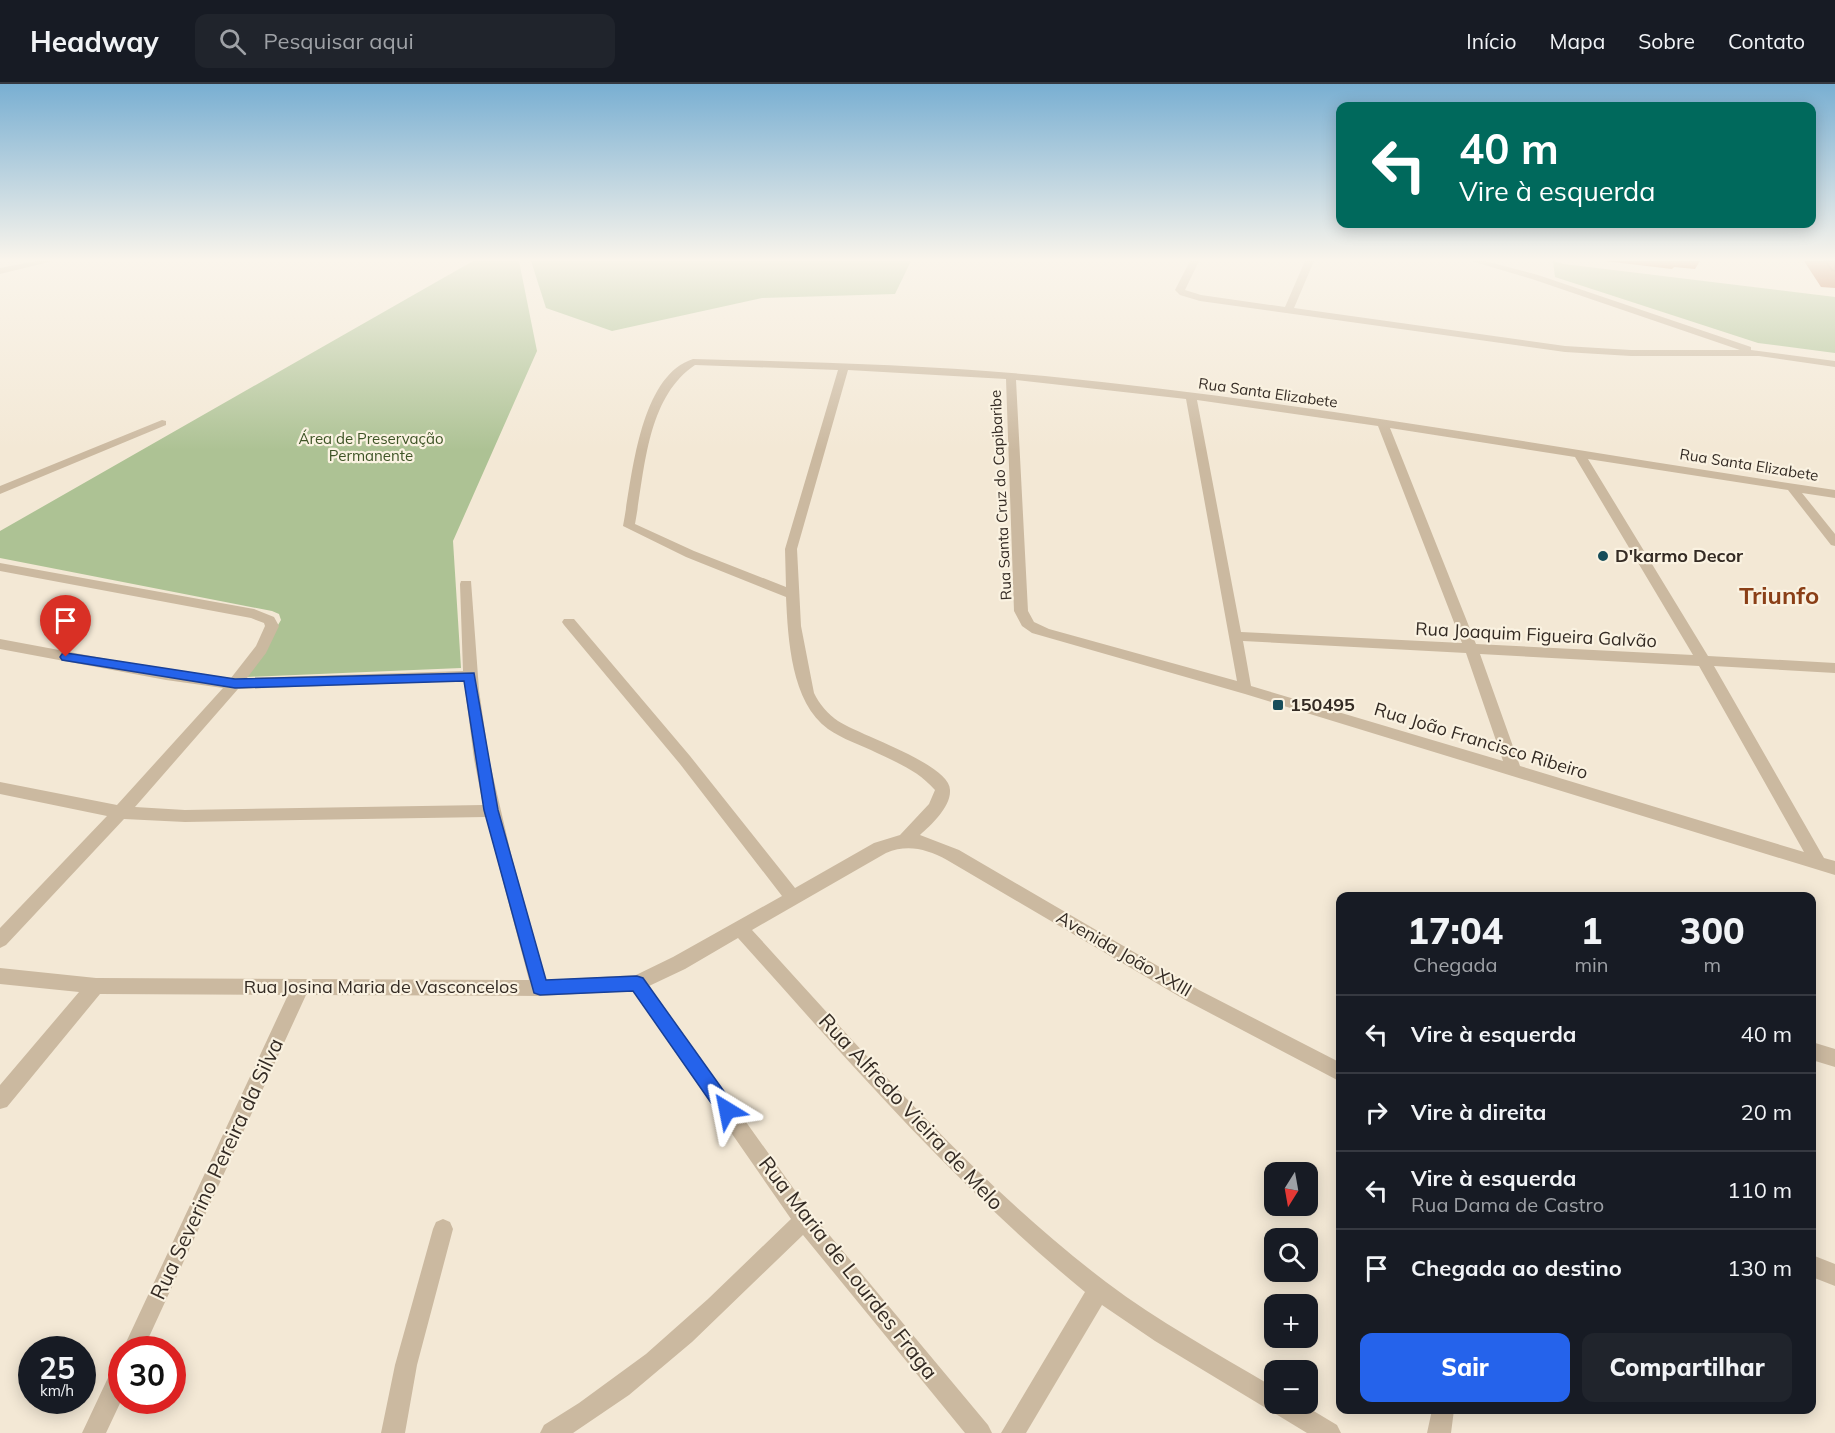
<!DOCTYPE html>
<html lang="pt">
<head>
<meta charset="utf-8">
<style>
  body { margin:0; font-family:Mulish,sans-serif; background:#20242c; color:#f1f3f6; height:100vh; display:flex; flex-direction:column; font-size:22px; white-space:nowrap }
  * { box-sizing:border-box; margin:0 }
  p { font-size:20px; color:#9ea1a6 }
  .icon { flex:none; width:33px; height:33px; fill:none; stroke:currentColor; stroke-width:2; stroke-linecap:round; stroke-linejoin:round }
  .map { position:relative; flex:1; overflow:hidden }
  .panel { position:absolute; left:1336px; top:808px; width:480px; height:522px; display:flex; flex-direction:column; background:#171b24; border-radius:12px; box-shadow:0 3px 15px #0003 }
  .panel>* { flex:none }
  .guide { position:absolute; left:1336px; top:18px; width:480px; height:126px; border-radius:12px; box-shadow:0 3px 15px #0003; background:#00695c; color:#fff; overflow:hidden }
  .needle { width:39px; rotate:191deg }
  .fabs { position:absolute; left:1264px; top:1078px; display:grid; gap:12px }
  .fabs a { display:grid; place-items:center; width:54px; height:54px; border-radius:12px; background:#171b24; box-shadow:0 3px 15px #0003; font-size:30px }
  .speed { position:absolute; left:18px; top:1252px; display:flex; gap:12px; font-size:30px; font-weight:700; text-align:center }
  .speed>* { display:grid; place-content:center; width:78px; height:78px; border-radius:50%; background:#171b24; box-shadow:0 3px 15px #0003; line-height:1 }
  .speed small { font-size:15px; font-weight:400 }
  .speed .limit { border:9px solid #d22; background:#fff; color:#111 }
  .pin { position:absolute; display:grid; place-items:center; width:51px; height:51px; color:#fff; margin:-62px -26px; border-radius:50% 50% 50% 0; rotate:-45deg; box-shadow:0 0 6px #0007 }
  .pin .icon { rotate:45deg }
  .me { position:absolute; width:66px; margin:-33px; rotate:325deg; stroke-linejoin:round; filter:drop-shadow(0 0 4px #0008) }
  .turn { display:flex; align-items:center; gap:21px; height:126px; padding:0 24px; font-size:27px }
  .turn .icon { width:78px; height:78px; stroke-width:2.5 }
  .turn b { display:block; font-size:42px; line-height:51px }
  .eta { display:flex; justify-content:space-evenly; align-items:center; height:102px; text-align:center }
  .eta b { font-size:36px; font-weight:800; line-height:42px }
  .primary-button { display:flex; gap:12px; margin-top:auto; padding:12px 24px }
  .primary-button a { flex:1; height:69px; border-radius:12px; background:#2563eb; color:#fff; font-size:24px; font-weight:800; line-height:69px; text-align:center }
  .primary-button a+a { background:#20242c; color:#f1f3f6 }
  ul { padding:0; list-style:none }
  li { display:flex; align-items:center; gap:18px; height:78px; padding:0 24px; border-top:2px solid #363941 }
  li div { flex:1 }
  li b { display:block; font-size:22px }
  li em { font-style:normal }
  header { display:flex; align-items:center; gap:36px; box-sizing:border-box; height:84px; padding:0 30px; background:#171b24; border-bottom:2px solid #363941 }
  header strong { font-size:28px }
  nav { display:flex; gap:33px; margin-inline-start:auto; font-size:21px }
  .search { width:420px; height:54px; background:#20242c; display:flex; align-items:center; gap:15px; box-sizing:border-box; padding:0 21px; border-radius:12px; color:#9ea1a6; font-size:22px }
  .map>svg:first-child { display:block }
</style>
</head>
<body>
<header>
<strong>Headway</strong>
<div class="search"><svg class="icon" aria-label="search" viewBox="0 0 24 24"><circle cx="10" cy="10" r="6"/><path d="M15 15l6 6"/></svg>Pesquisar aqui</div>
<nav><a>Início</a><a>Mapa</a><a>Sobre</a><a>Contato</a></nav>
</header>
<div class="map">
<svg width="1835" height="1349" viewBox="0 0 1835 1349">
  <rect width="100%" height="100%" fill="#f3e8d5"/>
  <path fill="#adc294" d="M473,177H519L537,267L453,457L461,584L247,593L281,536L279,530L272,527L0,474V447Z
    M531,177H911L895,210L762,214L612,247L546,224Z
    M1553,177L1564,180L1835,213V269L1758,259L1555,193Z"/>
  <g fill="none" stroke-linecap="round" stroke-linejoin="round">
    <path fill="#cbb9a0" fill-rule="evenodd" d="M36,177H53L0,190V184Z
      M1190,177H1199L1185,206L1201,211L1285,223L1305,177H1314L1294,224L1565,262L1631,266H1740L1532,195L1471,177H1485L1538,191L1751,263V266L1835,277V283L1759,272H1631L1565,268L1200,217L1180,211L1175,206Z
      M693,275C811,278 928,281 1045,292C1310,318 1572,367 1835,406V414L1802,409L1835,450V462L1831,461L1788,406L1588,375L1708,572L1835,579V589L1714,582L1824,774L1835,777V791L1245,610L1032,549L1022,542L1014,527L1006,295L848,286L797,465L801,542L814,609C819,620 828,630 838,637C859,651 950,680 950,706C951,723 931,741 920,751L959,766L1199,906L1341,979V998L1187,917L947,776C926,765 908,760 886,769L752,846C864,968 973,1097 1106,1198C1159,1238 1218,1270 1275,1304V1320H1302L1337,1341L1341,1349H1307L1155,1257L1102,1221L1026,1349H1001L1085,1208C957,1103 849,978 738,854L685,885L649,902L811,1129L988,1341L992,1349H965L803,1151L692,1258L629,1311L573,1349H540L544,1341L579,1319L646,1270L708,1215L791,1135L633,907L540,912L306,911L143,1266L122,1267L288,911L100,910L7,1023L0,1025V1001L79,908L0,900V884L96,894L529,896L486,733L185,738L124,735L6,861L0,864V844L107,732L0,710V698L117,721L223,604L166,596L0,565V555L166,586L231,594L256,562L265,542L264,539L251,534L0,487V479L254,525L274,533L279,542L266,569L247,594L463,587L460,500L461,497H471L479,606L489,675L512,774L546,896L636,891L673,873L782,812L680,680L564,541L562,538L564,535H574L690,672L795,804L874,759L900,751L929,720L935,706C918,687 900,680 877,669C861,661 842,655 828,645C791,618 788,555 786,513L686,473L623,442C632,395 639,292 693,275ZM695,281L838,286L785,465L786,503L694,467L635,440C645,387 646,314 695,281ZM1016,296L1186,315L1237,597L1049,545L1034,538L1028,527ZM1197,316L1378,342L1462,559L1241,548ZM1390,344L1575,373L1693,571L1476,560ZM1243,557L1466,569L1503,677L1251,602ZM1480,570L1699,582L1804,768L1520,682ZM464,597L474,675L483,721L185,726L135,723L238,605Z
      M162,336L166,337V341L0,410V402Z
      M1812,958L1835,965V983L1812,976Z
      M443,1135L450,1138L453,1145L417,1281L405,1349H381L395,1281L433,1145L436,1138Z
      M1812,1171L1835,1180V1202L1812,1193Z
      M122,1278V1315L106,1349H82L114,1281Z
      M1432,1326H1454L1451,1349H1427Z"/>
  </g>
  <path fill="#b45e2e" d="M1604,177H1700L1695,185L1674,183L1672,185Z
    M1804,177H1835V204L1821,203Z"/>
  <path fill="#d16d35" stroke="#924c25" stroke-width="1.5" d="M1825,177H1835V187L1832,186Z"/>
  <linearGradient id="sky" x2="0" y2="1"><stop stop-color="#79afd2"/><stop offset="0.48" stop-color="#faf5ec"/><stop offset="1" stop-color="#faf5ec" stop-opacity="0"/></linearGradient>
  <rect width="1835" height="366" fill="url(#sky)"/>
  <path fill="#2563eb" stroke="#184099" stroke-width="1.5" d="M66,569L235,595L474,589L498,726L546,896L637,892L643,894L733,1020L736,1026L733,1033L727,1035L721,1033L633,907L540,911L534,909L484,726L464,597L235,604L62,576L60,573L62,570Z"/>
  <g fill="#174d59" stroke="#faf2e1" stroke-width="2">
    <circle cx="1603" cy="472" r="6"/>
    <rect x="1272" y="615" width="12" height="12" rx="3"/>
  </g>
  <g text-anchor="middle" stroke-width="4.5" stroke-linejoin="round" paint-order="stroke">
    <g font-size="15" fill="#342b24" stroke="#faf2e1">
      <text transform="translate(1268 309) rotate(8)" y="5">Rua Santa Elizabete</text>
      <text transform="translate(1749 381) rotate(9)" y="5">Rua Santa Elizabete</text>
      <text transform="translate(1001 411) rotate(-93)" y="5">Rua Santa Cruz do Capibaribe</text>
    </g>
    <g font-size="15" fill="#3e5426" stroke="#faf2e1">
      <text x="371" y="360">Área de Preservação<tspan x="371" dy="17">Permanente</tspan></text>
    </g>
    <g font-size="18" font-weight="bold" fill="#342b24" stroke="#faf2e1" text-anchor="start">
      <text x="1615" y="478">D'karmo Decor</text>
      <text x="1290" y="627">150495</text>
    </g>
    <g font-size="18" fill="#342b24" stroke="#faf2e1">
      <text transform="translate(1536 551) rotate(3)" y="6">Rua Joaquim Figueira Galvão</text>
      <text transform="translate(1481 657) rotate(17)" y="6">Rua João Francisco Ribeiro</text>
      <text transform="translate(1124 870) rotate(30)" y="6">Avenida João XXIII</text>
      <text x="381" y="909">Rua Josina Maria de Vasconcelos</text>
    </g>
    <g font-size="21" fill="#342b24" stroke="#faf2e1">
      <text transform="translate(911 1028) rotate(47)" y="7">Rua Alfredo Vieira de Melo</text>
      <text transform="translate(217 1085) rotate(-65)" y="7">Rua Severino Pereira da Silva</text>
      <text transform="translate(848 1184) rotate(52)" y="7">Rua Maria de Lourdes Fraga</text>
    </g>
    <g font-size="24" font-weight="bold" fill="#8a3f17" stroke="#faf2e1">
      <text x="1779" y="520">Triunfo</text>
    </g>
  </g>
</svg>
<div class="fabs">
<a><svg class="needle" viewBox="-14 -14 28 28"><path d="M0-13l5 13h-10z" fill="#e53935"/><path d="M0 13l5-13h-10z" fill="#9ea1a6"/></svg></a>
<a><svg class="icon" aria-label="search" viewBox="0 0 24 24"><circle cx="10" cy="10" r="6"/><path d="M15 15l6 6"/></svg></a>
<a>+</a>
<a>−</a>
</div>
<div class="speed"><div>25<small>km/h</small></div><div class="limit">30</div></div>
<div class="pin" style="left:66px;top:573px;background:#d93025"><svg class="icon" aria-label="arrive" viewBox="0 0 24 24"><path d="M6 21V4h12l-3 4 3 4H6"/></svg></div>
<svg class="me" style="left:727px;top:1026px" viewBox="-20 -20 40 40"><path d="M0-17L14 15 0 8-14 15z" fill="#2563eb" stroke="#fff" stroke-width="4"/></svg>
<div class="guide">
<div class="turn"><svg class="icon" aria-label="left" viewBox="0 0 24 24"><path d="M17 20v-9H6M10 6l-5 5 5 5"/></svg><div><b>40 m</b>Vire à esquerda</div></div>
</div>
<section class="panel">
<div class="eta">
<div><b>17:04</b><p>Chegada</p></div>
<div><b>1</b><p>min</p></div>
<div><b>300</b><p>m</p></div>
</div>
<ul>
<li><svg class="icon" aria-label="left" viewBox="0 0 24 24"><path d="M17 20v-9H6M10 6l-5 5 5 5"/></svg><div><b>Vire à esquerda</b></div><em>40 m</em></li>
<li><svg class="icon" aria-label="right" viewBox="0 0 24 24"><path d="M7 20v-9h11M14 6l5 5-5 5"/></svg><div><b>Vire à direita</b></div><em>20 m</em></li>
<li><svg class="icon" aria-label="left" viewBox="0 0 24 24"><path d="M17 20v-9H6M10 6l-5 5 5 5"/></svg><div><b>Vire à esquerda</b><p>Rua Dama de Castro</p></div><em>110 m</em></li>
<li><svg class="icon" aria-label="arrive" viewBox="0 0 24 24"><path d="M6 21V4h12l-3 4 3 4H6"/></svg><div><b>Chegada ao destino</b></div><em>130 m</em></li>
</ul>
<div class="primary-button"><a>Sair</a><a>Compartilhar</a></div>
</section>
</div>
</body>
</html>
